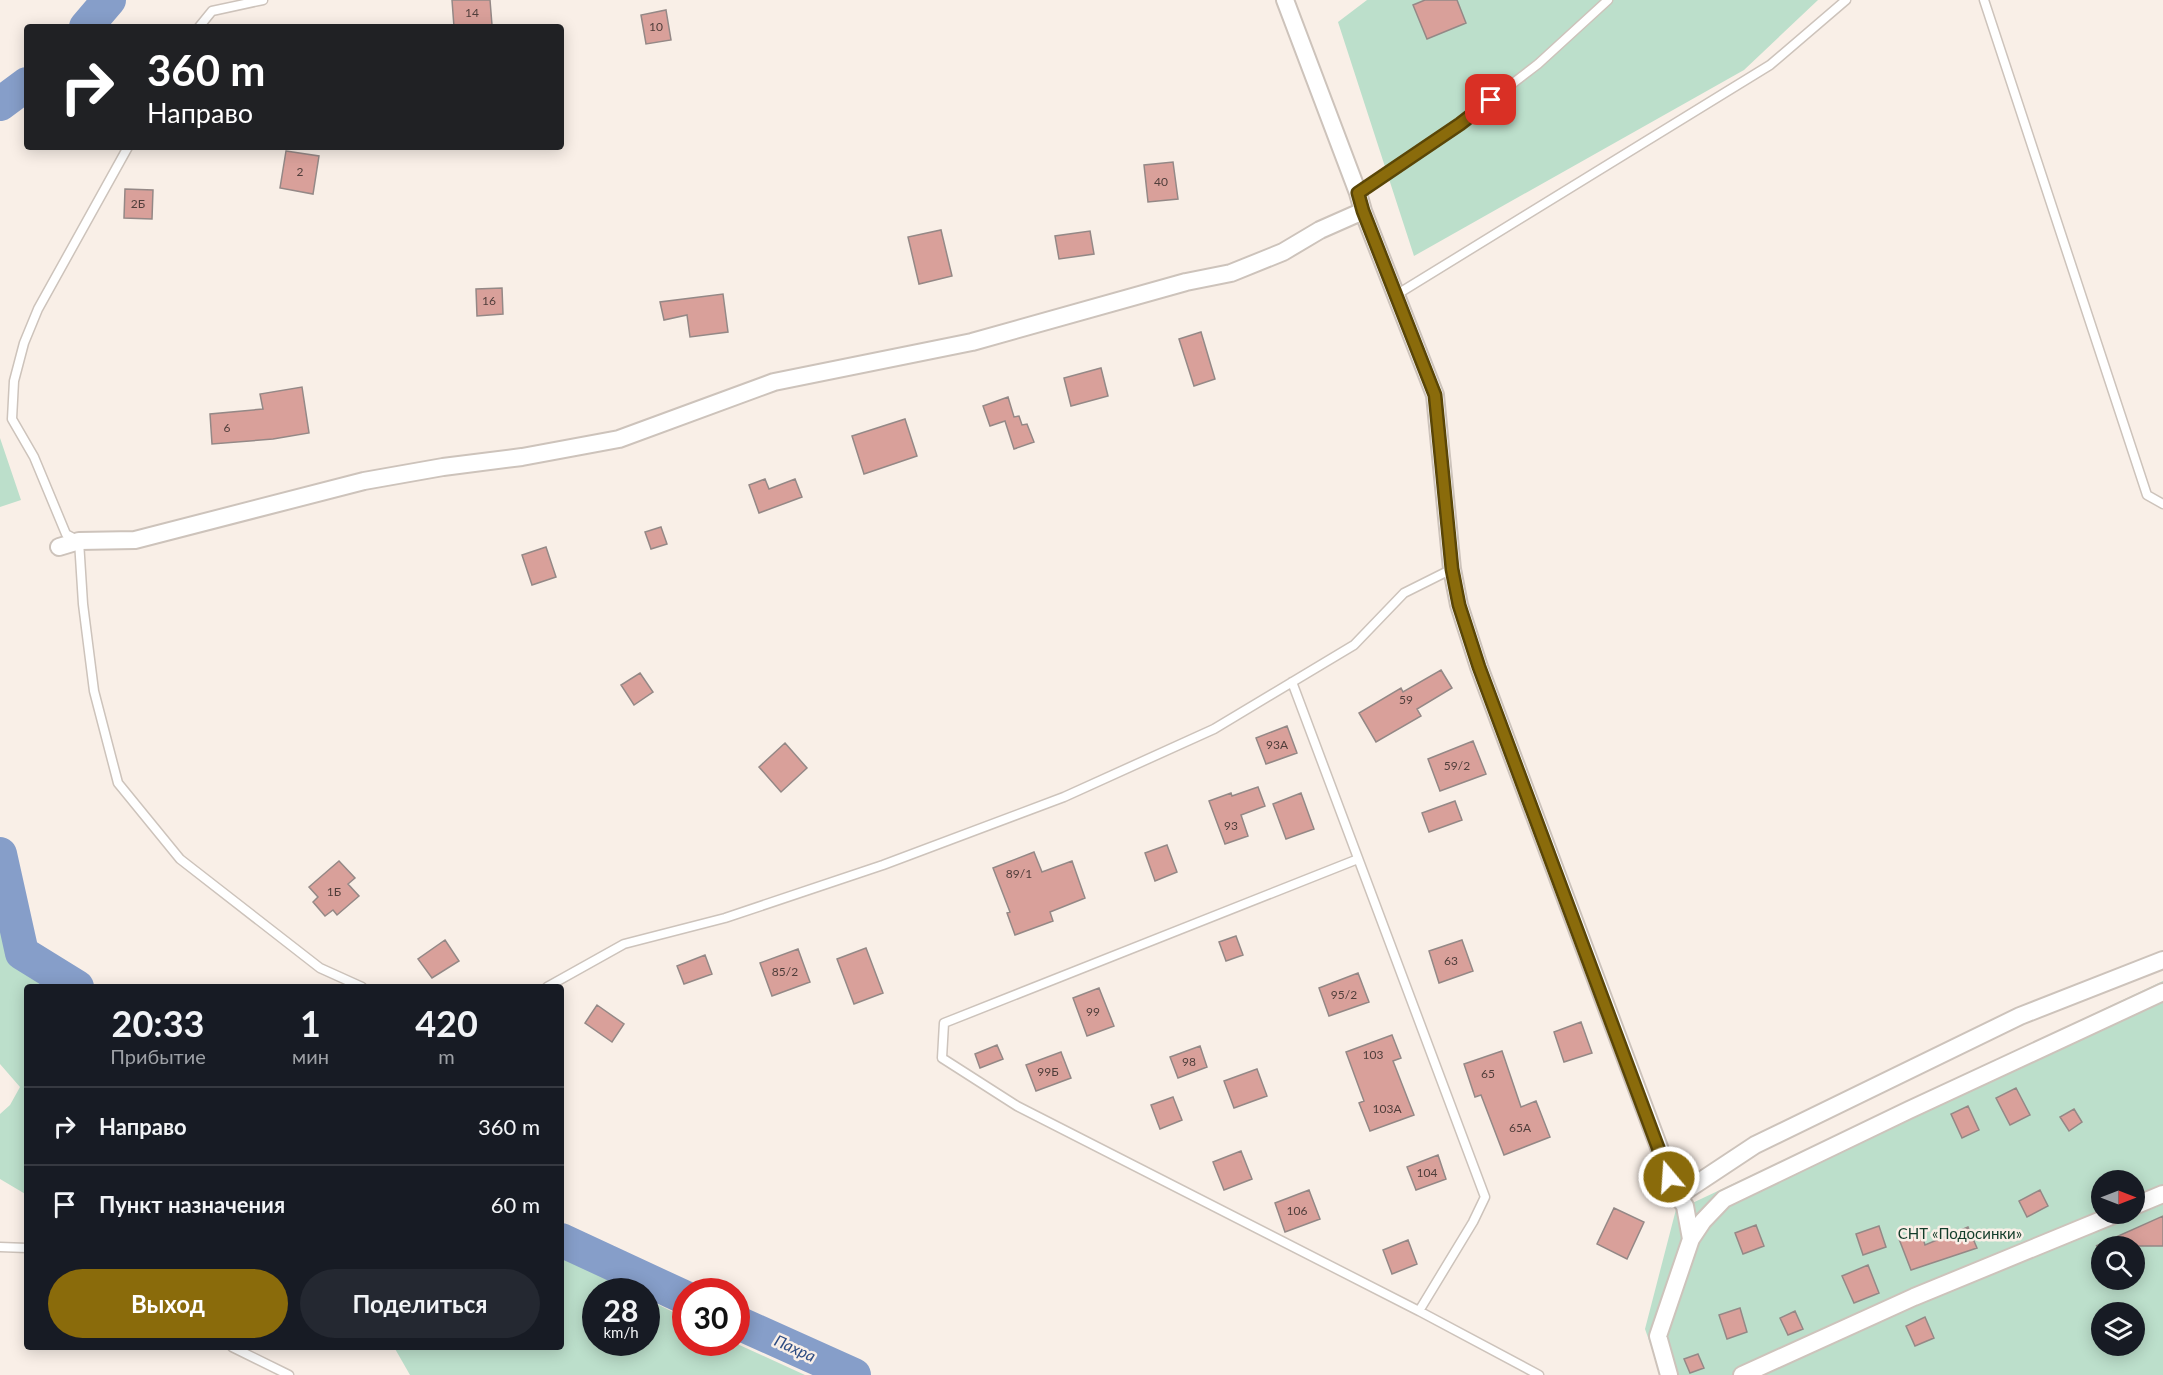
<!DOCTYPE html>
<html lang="ru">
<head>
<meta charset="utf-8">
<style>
  body { margin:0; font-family:Lato,sans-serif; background:#242831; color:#f1f3f6; height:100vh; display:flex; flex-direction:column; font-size:22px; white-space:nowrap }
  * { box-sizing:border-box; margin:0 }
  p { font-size:20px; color:#9ea1a6 }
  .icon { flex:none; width:33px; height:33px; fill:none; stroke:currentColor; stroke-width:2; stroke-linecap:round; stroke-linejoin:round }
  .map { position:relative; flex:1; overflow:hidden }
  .panel { position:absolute; left:24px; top:984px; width:540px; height:366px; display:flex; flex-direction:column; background:#171b24; border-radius:6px; box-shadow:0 3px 15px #0003 }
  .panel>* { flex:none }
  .hud { position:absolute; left:24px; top:24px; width:540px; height:126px; border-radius:6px; box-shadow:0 3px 15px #0003; background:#202124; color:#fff; overflow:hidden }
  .needle { width:39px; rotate:90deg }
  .controls { position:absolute; left:2091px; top:1170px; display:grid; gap:12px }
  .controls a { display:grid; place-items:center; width:54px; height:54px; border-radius:50%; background:#171b24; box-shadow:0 3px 15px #0003; font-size:30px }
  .speed { position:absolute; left:582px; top:1278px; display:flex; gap:12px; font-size:30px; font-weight:700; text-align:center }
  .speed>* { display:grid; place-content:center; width:78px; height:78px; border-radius:50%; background:#171b24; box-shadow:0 3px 15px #0003; line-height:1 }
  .speed small { font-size:15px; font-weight:400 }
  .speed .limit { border:9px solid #d22; background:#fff; color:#111 }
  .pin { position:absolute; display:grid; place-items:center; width:51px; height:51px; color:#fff; margin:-26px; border-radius:12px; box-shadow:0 3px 9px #0006 }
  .me { position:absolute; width:66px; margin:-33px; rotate:342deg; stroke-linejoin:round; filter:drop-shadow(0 0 4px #0008) }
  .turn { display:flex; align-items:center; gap:21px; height:126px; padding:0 24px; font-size:27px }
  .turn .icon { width:78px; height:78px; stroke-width:2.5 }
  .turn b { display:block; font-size:42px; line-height:51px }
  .eta { display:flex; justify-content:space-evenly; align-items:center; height:102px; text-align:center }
  .eta b { font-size:36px; font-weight:700; line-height:42px }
  .button { display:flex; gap:12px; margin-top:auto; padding:12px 24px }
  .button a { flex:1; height:69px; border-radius:36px; background:#8a6b0b; color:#fff; font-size:24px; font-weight:700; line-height:69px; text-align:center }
  .button a+a { background:#242831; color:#f1f3f6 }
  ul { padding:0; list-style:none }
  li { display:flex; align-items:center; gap:18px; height:78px; padding:0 24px; border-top:2px solid #363941 }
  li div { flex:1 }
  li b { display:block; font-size:22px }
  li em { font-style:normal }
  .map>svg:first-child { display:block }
</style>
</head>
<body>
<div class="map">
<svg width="2163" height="1375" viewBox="0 0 2163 1375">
  <rect width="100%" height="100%" fill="#f9efe7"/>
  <path fill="#bcdfcb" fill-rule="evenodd" d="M1367,0H1818L1744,70L1414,256L1338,22Z
    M0,438L21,500L0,507Z
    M0,924L35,972L60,987H27V1195L0,1179V1114L10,1105L20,1087L0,1064Z
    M2163,981V1375H1661L1645,1329L1680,1194L1686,1206ZM2102,1180H2134V1214H2102ZM2102,1246H2134V1280H2102ZM2102,1312H2134V1346H2102Z
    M561,1252L631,1291L596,1292V1342H646L647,1299L685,1318L686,1342L735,1343L805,1375H410L394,1347H561Z"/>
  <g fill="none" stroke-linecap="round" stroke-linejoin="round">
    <path stroke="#869ec9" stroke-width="34" d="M86,27L109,0
      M0,104L27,84
      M0,854L22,953L77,987
      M561,1240L686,1298
      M736,1322L854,1375"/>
  </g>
  <path fill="#d9a09a" stroke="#948886" stroke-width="1.5" d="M452,0H490L492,25L454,27Z
    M1425,0H1457L1466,23L1427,39L1413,5Z
    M666,10L671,40L646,44L641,15Z
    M286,151L319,156L313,194L280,188Z
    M1173,162L1178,199L1148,202L1144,165Z
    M125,189L153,190L152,219L124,218Z
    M941,230L952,276L919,284L908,237Z
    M1090,231L1094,254L1059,259L1055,236Z
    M502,288L503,314L477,316L476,289Z
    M723,294L728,332L690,337L687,315L664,320L660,302Z
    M1201,332L1215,379L1194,386L1179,339Z
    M1101,368L1108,396L1071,406L1064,378Z
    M302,387L309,433L273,439L212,444L210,414L263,409L260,394Z
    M1008,397L1014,417L1019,416L1022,425L1027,424L1034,442L1014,449L1005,421L990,426L983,406Z
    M905,419L917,456L864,474L852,436Z
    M765,479L769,489L795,479L802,497L759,513L749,485Z
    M661,527L667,544L651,549L645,532Z
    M546,547L556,577L532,585L522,555Z
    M1441,670L1452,688L1417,709L1421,716L1376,742L1359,713L1401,688L1403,692Z
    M640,673L653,692L634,705L621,685Z
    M1287,726L1297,753L1266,764L1256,738Z
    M1473,741L1486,774L1440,791L1428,759Z
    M785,743L807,768L781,792L759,767Z
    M1258,787L1265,806L1241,815L1248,836L1225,844L1209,801L1231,793L1232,796Z
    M1301,793L1314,829L1286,839L1273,804Z
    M1455,801L1462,820L1429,832L1422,813Z
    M1167,845L1177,872L1155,881L1145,853Z
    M1034,852L1042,872L1072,861L1085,898L1050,912L1053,921L1015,935L1007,913L1010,912L993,868Z
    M339,861L355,878L348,884L359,896L337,915L333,910L325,916L313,902L318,897L309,887Z
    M1236,936L1243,955L1226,961L1219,942Z
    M445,940L459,961L432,978L418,959Z
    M1462,940L1473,971L1439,983L1429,951Z
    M866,948L883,993L854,1004L837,959Z
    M798,949L810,982L772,996L760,963Z
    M705,955L712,974L684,984L677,966Z
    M1358,973L1369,1002L1329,1016L1319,988Z
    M1099,988L1114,1026L1087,1036L1073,998Z
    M597,1005L624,1024L612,1042L585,1023Z
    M1581,1022L1592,1053L1564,1062L1554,1032Z
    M1392,1035L1401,1058L1393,1061L1414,1115L1370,1131L1359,1103L1364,1101L1346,1052Z
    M997,1045L1003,1059L980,1068L975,1054Z
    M1200,1046L1207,1067L1178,1078L1170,1057Z
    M1502,1051L1521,1107L1536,1101L1550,1137L1504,1155L1481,1095L1475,1097L1464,1064Z
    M1061,1052L1071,1078L1036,1091L1026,1065Z
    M1257,1069L1267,1096L1234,1108L1224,1081Z
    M2016,1088L2030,1115L2010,1125L1996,1098Z
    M1173,1097L1182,1120L1160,1129L1151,1105Z
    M1968,1106L1979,1130L1962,1138L1951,1114Z
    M2074,1109L2082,1122L2069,1131L2060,1117Z
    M1241,1151L1252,1179L1224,1190L1213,1162Z
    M1438,1155L1446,1179L1416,1190L1407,1167Z
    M1309,1190L1320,1219L1285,1232L1275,1203Z
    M2040,1190L2048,1206L2027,1217L2019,1201Z
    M1614,1208L1644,1222L1627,1259L1597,1244Z
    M2163,1216V1246H2096Z
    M1756,1225L1764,1246L1743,1254L1735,1233Z
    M1879,1226L1886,1247L1863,1255L1856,1234Z
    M1968,1227L1977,1248L1911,1270L1899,1239L1921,1231L1925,1245Z
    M1408,1240L1417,1264L1392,1274L1383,1250Z
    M1868,1265L1879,1293L1854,1303L1842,1276Z
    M1740,1308L1747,1332L1727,1339L1719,1315Z
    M1795,1311L1803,1329L1788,1335L1780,1318Z
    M1925,1317L1934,1338L1915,1346L1906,1326Z
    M1698,1354L1704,1368L1690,1373L1684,1359Z"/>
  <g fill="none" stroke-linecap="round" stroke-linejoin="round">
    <defs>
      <path id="service" d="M1984,0L2147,495L2163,504
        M199,27L212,11L263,0
        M128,147L38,309L24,343L14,381L12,419L34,457L66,534L79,541L83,604L94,691L118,783L180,859L320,968L362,987
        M1358,193L1460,124L1538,64L1608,0
        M1396,295L1770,65L1846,0
        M1292,682L1485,1197L1473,1222L1419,1311L1539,1375
        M1358,859L944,1023L942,1058L1017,1106L1419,1311
        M547,987L624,944L725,918L883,865L1064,797L1214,729L1354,645L1404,593L1452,569
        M0,1247L27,1248
        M232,1347L289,1375"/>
      <path id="minor" d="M1363,211L1435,395L1452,569L1459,605L1479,667L1663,1158L1675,1195L1678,1196L1685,1206L1691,1239L1658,1336L1669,1375
        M59,547L79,541L135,540L364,481L443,467L522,457L619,439L774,382L972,342L1186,282L1231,273L1283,252L1320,230L1363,211L1358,193L1285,0
        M1678,1196L1755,1145L2020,1016L2163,960
        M2134,1206L2163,1194
        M1691,1239L1703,1221L1724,1199L1909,1110L2163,992
        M1742,1375L1914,1297L2116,1214"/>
    </defs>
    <use href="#service" stroke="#cdc3bb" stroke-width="11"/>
    <use href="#minor" stroke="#cdc3bb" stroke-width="20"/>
    <use href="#service" stroke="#fff" stroke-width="8"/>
    <use href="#minor" stroke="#fff" stroke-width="16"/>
  </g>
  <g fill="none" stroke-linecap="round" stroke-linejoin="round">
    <defs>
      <path id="route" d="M1491,100L1460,124L1358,193L1363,211L1435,395L1452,569L1459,605L1479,667L1669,1177"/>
    </defs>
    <use href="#route" stroke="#5a4607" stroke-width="15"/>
    <use href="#route" stroke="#8a6b0b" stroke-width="10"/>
  </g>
  <g text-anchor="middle" stroke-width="5" stroke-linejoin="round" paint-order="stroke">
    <g font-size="12" fill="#503e3b">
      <text x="472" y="17">14</text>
      <text x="656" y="31">10</text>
      <text x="300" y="176">2</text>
      <text x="1161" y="186">40</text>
      <text x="138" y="208">2Б</text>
      <text x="489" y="305">16</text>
      <text x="227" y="432">6</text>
      <text x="1406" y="704">59</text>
      <text x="1277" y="749">93А</text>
      <text x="1457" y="770">59/2</text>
      <text x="1231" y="830">93</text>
      <text x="1019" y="878">89/1</text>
      <text x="334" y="896">1Б</text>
      <text x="1451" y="965">63</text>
      <text x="785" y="976">85/2</text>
      <text x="1344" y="999">95/2</text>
      <text x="1093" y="1016">99</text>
      <text x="1373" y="1059">103</text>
      <text x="1189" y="1066">98</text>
      <text x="1048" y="1076">99Б</text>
      <text x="1488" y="1078">65</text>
      <text x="1387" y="1113">103А</text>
      <text x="1520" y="1132">65А</text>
      <text x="1427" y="1177">104</text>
      <text x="1297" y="1215">106</text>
    </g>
    <g font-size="15" fill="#133d2a" stroke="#f9efe7">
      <text x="1960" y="1239">СНТ «Подосинки»</text>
    </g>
    <g font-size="16" font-style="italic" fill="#2c4b82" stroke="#f9efe7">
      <text transform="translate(795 1348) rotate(24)" y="6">Пахра</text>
    </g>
  </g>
</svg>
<div class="controls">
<a><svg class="needle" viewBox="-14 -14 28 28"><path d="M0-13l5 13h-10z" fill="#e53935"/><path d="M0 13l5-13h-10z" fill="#9ea1a6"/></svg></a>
<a><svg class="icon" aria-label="search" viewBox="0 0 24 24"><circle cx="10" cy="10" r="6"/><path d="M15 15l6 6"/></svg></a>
<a><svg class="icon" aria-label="layers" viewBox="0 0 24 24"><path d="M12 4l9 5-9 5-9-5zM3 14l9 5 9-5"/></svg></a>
</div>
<div class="speed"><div>28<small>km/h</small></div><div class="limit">30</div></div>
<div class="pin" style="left:1491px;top:100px;background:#d93025"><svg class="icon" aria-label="arrive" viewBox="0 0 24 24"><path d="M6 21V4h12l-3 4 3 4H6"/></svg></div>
<svg class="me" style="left:1669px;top:1177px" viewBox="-20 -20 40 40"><circle r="17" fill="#8a6b0b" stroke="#fff" stroke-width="3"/><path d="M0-11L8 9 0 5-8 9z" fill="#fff"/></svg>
<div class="hud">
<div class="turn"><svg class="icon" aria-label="right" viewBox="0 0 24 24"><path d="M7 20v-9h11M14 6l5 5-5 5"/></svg><div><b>360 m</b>Направо</div></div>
</div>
<section class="panel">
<div class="eta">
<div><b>20:33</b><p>Прибытие</p></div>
<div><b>1</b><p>мин</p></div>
<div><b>420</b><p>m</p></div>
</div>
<ul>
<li><svg class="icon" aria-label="right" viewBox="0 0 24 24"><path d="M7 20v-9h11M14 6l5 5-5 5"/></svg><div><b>Направо</b></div><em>360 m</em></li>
<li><svg class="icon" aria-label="arrive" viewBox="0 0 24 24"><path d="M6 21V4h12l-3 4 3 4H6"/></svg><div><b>Пункт назначения</b></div><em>60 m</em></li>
</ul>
<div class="button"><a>Выход</a><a>Поделиться</a></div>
</section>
</div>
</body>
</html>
